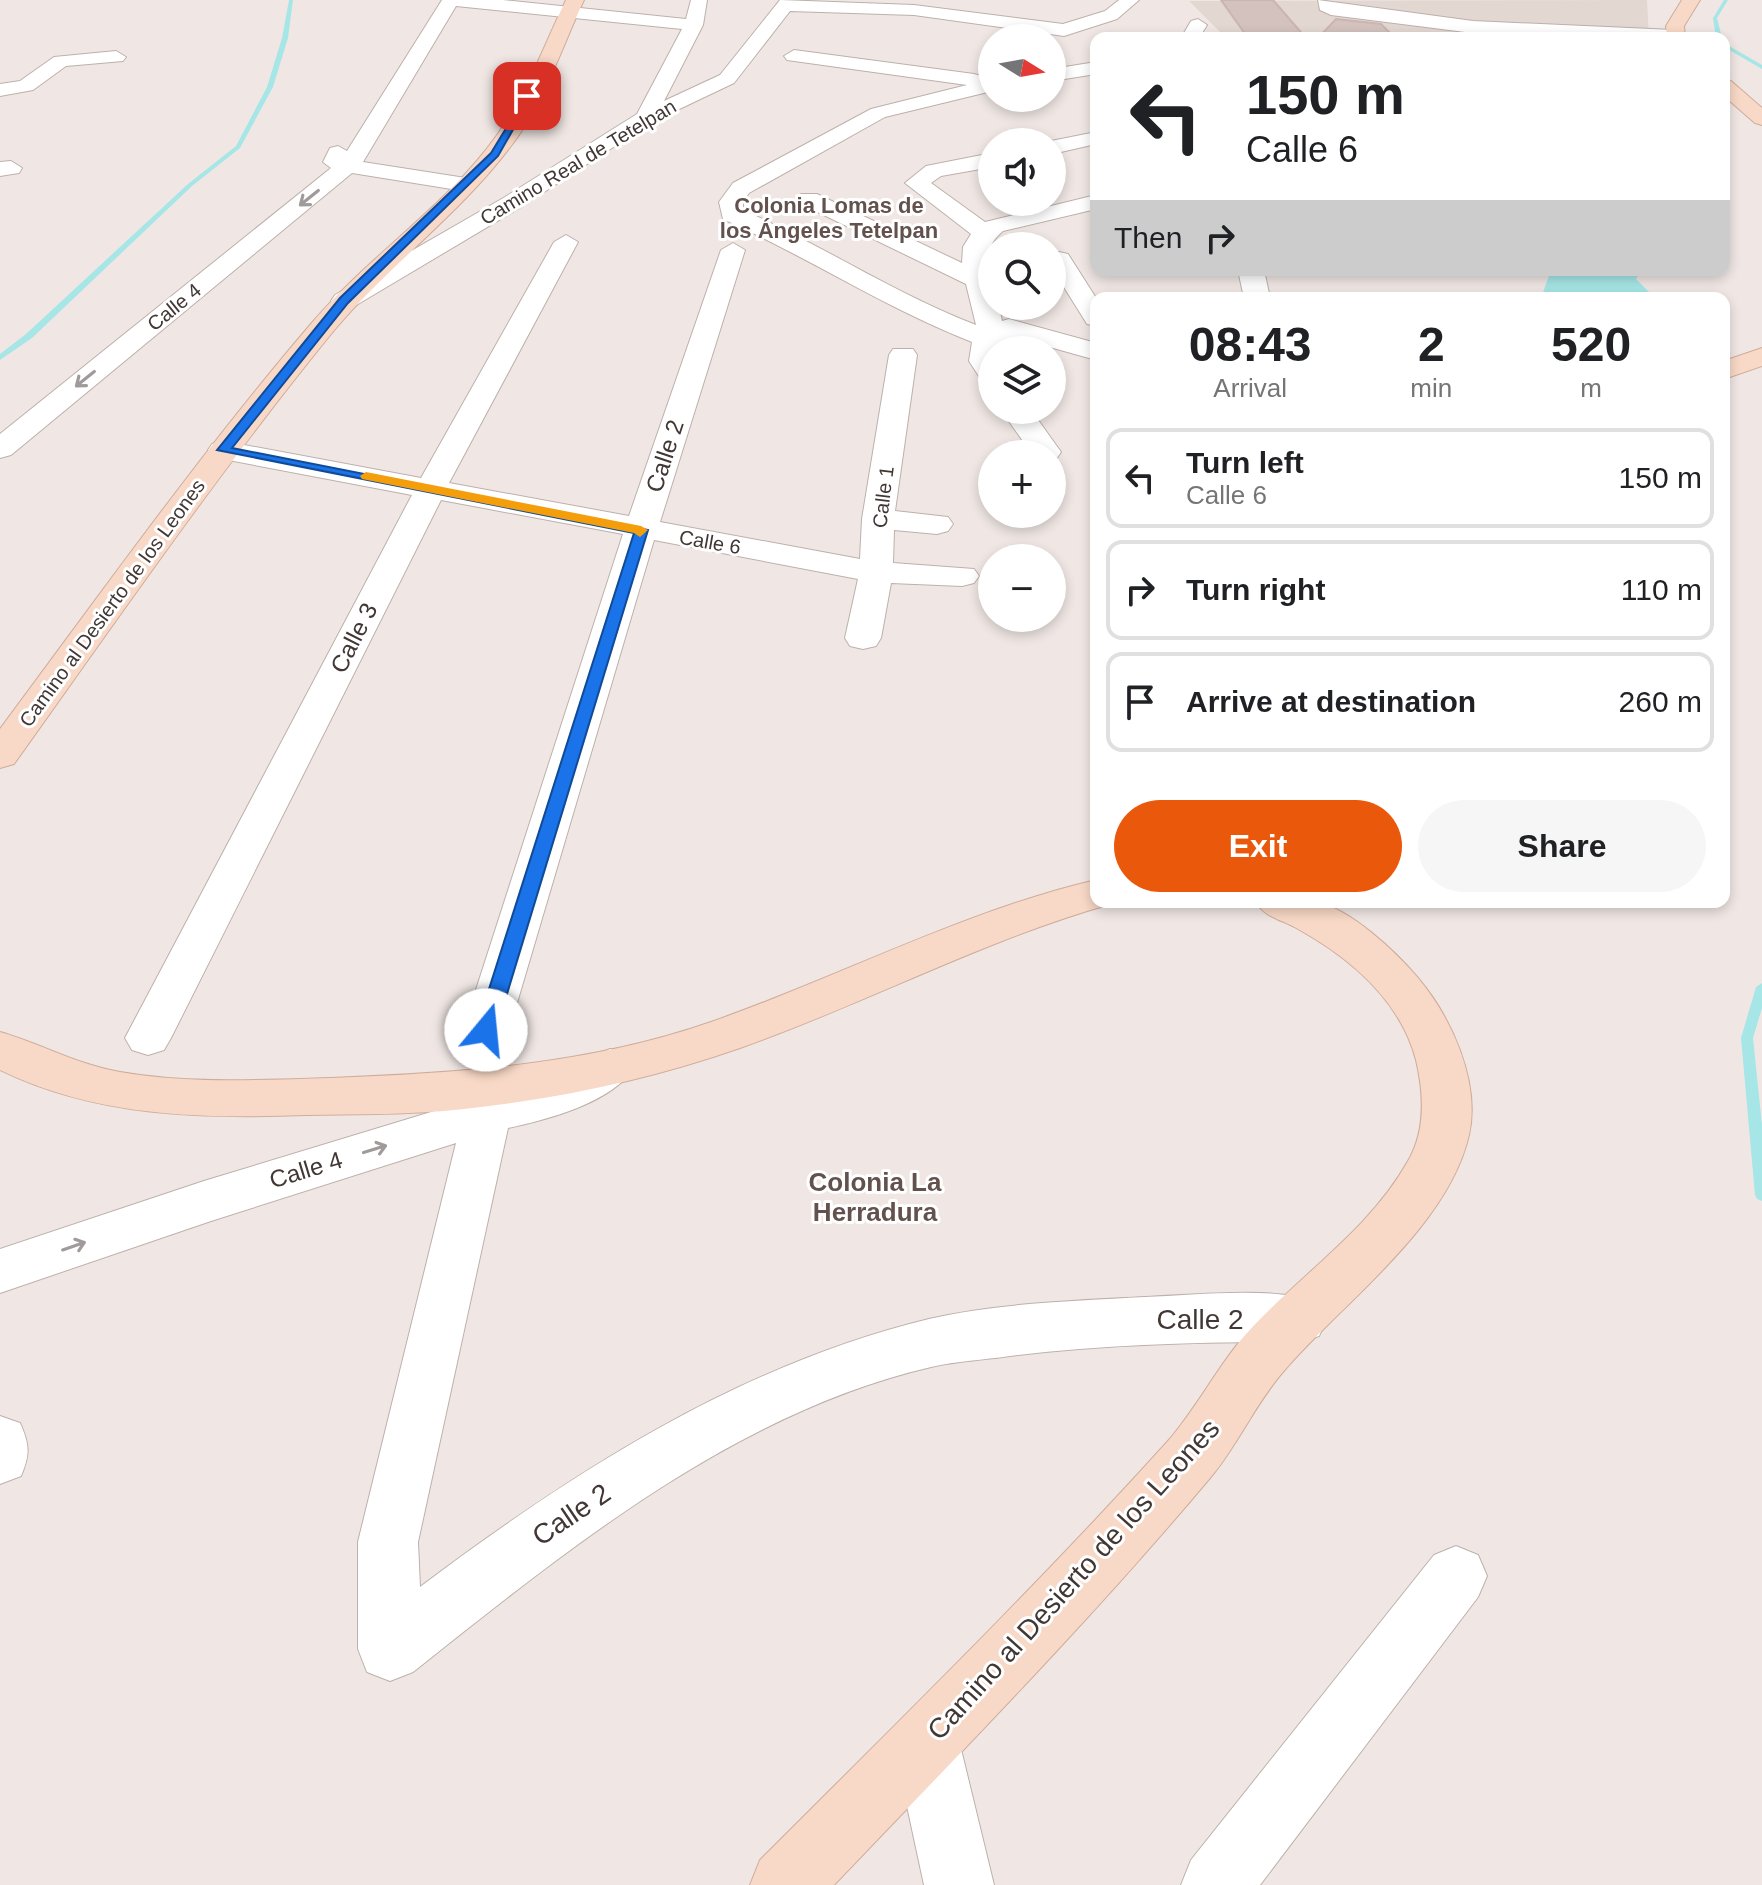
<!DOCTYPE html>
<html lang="en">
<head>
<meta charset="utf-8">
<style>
  body { margin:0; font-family:Helvetica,sans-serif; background:#f6f6f6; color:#202124; height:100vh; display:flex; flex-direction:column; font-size:30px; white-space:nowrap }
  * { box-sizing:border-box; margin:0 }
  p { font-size:26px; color:#757577 }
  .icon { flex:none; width:44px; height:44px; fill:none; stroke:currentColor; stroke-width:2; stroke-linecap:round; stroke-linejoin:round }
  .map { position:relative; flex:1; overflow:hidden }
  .drawer { position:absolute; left:1090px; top:292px; width:640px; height:616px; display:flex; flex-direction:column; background:#fff; border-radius:16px; box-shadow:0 4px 12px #0003 }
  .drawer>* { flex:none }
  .banner { position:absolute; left:1090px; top:32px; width:640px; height:244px; border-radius:16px; box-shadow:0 4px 12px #0003; background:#fff; color:#202124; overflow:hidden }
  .needle { width:52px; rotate:101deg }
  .tools { position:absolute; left:978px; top:24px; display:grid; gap:16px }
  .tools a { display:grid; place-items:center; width:88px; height:88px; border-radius:50%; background:#fff; box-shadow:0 4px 12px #0003; font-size:40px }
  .pin { position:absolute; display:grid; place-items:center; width:68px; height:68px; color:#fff; margin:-34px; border-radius:16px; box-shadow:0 4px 12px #0006 }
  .me { position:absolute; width:88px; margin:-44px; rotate:17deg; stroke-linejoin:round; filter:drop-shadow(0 0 6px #0008) }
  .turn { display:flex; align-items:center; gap:28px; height:168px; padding:0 24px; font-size:36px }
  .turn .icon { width:104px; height:104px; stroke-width:2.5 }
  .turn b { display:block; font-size:56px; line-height:68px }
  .then { display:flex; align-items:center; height:76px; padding:0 24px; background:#0003; gap:16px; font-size:30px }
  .eta { display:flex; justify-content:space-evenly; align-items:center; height:136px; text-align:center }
  .eta b { font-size:48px; font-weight:600; line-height:56px }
  .primary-button { display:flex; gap:16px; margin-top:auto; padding:16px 24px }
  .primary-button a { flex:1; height:92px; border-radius:48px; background:#ea580c; color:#fff; font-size:32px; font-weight:600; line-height:92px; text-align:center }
  .primary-button a+a { background:#f6f6f6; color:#202124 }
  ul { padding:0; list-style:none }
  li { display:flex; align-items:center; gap:24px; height:100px; margin:0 16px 12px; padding:0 8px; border:4px solid #e0e0e0; border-radius:16px }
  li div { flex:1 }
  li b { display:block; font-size:30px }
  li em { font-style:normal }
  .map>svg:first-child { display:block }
</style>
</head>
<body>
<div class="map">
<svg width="1762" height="1885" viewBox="0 0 1762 1885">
  <rect width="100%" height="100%" fill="#f0e7e4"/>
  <path fill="#e3d7d2" d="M1647,0L1649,38H1226L1189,1Z"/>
  <path fill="#a6e6e6" d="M1551,270H1641L1636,279L1655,298H1541Z"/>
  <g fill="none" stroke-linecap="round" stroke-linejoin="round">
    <path fill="#a6e6e6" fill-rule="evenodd" d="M289,0H293L288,38L273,87L240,148L192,186L32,338L0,360V354L26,334L188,184L236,146L267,87L282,38Z
      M1724,0H1728L1717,18L1722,38H1716L1713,18Z
      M1724,43L1762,65V69L1724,47Z
      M1762,983V1008L1753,1038L1762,1125V1201L1757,1199L1755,1195L1741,1038L1756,987Z"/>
  </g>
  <path fill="#d3c2be" stroke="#cab5af" stroke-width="2" d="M1221,0H1273L1306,38H1248Z
    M1336,19L1381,24L1395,38H1318Z"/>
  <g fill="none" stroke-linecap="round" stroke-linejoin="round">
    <defs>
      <path id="street" d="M442,0H503L686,19L691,0H707L703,25L664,101L720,75L780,0L914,5L1063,24L1105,11L1119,0H1139L1117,19L1064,36L914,15L790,11L734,83L652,122L521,207L353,307H335L331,301L335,295L505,197L637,114L682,29L456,6L363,162L472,179L475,184L472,189L464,191L352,173L11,455L0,458V434L331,168L323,162L330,148L338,146L347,151Z
        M1318,0L1473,21L1673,30L1682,36L1593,38L1473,33L1331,15L1320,10Z
        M1198,19L1207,25L1199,38H1181L1191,21Z
        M794,50L974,74L981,76L983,81L992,79V91L885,117L749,193L743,202V210C822,245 895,294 976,325L966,284L801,204L797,199L801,194H817L962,263L963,247L971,234L905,183L926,166L992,153V167L941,176L931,183L985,222L1096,195V209L1003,231C977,252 992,277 992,306H999L1002,321L1009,319L1096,343V360L1046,346L1049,350H992V383L982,381L969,361L972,342C885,308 808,257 723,219L719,202L733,183L871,109L967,85L787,60L784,56Z
        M116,51L126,57L123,61L66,66L33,90L0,96V84L20,81L54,57Z
        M1096,62V74L1052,81V69Z
        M1096,132V144L1052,154V142H1046Z
        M11,161L22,168L19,173L0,176V162Z
        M566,235L578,242L449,483L629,516L721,250L733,243L745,250L660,522L860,559L862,519L889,355L893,349H913L917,355L895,511L948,517L953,524L948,531L937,534L894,530L893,563L974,569L979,576L974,583L962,586L891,583L881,638L876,646L863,649L850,646L845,638L858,579L654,540L509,1030L502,1042L486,1047L470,1042L463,1030L623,534L441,500L171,1038L164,1050L148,1055L132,1050L125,1038L412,495L223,459L212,456L208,450L212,444L223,441L421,478L554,242Z
        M1059,252L1068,254L1096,298V326L1087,324L1052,268V253Z
        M1238,270H1264L1270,298H1244Z
        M1001,410H1031L1061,452L1057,458L1052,460V454H1032Z
        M610,1049L627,1054L634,1067C614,1102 546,1120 508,1128L418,1542L420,1587C574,1471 740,1365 929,1319C998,1303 1075,1301 1145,1297C1196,1295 1272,1286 1319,1302L1327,1319L1319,1336L1300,1342C1203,1342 1106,1344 1010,1356C983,1360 957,1361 931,1367C734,1413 568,1549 413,1672L390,1681L367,1672L358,1649V1542L456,1143L211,1221L0,1293V1249L204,1181L487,1095L536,1085Z
        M0,1416L20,1423C30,1445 30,1455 21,1476L0,1484Z
        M1456,1546L1478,1555L1487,1576L1478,1597L1260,1885H1181L1191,1860L1434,1555Z
        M926,1708L949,1718L959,1741L994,1885H924L893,1741L903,1718Z"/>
      <path id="secondary" d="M566,0H584C561,49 544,103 511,146C457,218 382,270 327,339C216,476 116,621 14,764L0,768V729C101,593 200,454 310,325C367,257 446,207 497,135C527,94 544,45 566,0Z
        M1682,0H1700L1684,26L1685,38H1667L1666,26Z
        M1724,79L1731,81L1762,108V125L1755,123L1724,96Z
        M1762,348V366L1724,379V361Z
        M1096,880V902L1111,904C983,940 865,1004 740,1048C651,1079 558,1099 464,1109C412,1115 359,1114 307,1115C202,1119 96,1117 0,1070V1032C42,1044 75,1064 120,1072C189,1084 261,1080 331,1078C459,1073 588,1065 711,1022C840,977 963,911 1096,880Z
        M1256,902C1275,902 1297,899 1316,902C1350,908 1397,953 1418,978C1451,1017 1481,1082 1469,1135C1448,1227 1342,1303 1283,1372C1255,1404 1238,1445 1210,1478C1092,1619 961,1752 834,1885H750L760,1860C898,1722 1037,1586 1168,1441C1195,1410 1214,1373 1240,1341C1293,1279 1367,1234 1408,1161C1426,1130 1424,1094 1416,1060C1400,1000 1350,958 1298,929C1283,920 1265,918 1256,902Z"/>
    </defs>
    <use href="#street" stroke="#bdb0ab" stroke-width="2"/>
    <use href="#secondary" stroke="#ceac9b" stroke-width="2"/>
    <use href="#street" fill="#fff" fill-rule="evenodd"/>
    <use href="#secondary" fill="#f8d8c6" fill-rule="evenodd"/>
  </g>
  <defs><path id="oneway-shaft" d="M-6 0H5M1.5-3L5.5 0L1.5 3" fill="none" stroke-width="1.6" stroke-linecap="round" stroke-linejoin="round" transform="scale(2)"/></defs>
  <g stroke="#a09b9a">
    <use href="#oneway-shaft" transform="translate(309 198) rotate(141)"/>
    <use href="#oneway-shaft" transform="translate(85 379) rotate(141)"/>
    <use href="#oneway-shaft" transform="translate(375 1149) rotate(-17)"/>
    <use href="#oneway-shaft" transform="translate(74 1246) rotate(-19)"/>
  </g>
  <path fill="#1a73e8" stroke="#114b97" stroke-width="2" d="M527,94L532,96L498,156L348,303L232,448L648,530L496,1030L486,1037L476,1030L634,533L217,450L340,298L491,153Z"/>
  <path fill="#f59e0b" d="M366,472L641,526L648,530L640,537L634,533L362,479L360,476Z"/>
  <g text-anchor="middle" stroke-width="6" stroke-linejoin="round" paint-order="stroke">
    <g font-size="20" fill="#413735" stroke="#fff">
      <text transform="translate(578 162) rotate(-31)" y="7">Camino Real de Tetelpan</text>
      <text transform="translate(174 307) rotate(-39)" y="7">Calle 4</text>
      <text transform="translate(883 497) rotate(-83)" y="7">Calle 1</text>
      <text transform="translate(710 542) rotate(10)" y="7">Calle 6</text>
      <text transform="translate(112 603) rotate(-54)" y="7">Camino al Desierto de los Leones</text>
    </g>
    <g font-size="22" font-weight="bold" fill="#62514d" stroke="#fff">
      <text x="829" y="213">Colonia Lomas de<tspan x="829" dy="25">los Ángeles Tetelpan</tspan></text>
    </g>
    <g font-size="24" fill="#413735" stroke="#fff">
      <text transform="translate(665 456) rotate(-72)" y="8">Calle 2</text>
      <text transform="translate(354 638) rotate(-63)" y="8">Calle 3</text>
      <text transform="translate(306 1170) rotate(-17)" y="8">Calle 4</text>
    </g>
    <g font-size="26" font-weight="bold" fill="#62514d" stroke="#fff">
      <text x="875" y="1191">Colonia La<tspan x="875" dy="30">Herradura</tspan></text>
    </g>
    <g font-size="28" fill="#413735" stroke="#fff">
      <text x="1200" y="1329">Calle 2</text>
      <text transform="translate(571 1514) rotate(-34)" y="10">Calle 2</text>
      <text transform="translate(1073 1579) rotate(-48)" y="10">Camino al Desierto de los Leones</text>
    </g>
  </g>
</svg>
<div class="tools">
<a><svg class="needle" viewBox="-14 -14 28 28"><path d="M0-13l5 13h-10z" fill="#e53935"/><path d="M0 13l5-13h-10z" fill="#757577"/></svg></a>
<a><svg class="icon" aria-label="sound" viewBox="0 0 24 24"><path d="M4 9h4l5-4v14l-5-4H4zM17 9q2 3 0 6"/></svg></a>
<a><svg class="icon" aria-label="search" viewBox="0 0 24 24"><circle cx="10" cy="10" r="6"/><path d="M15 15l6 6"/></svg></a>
<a><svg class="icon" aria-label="layers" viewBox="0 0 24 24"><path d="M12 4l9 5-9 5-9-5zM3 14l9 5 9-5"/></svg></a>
<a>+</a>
<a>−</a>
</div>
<div class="pin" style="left:527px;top:96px;background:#d93025"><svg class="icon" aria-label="arrive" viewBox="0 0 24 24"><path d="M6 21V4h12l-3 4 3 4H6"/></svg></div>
<svg class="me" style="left:486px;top:1030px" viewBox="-20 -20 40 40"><circle r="19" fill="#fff"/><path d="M0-13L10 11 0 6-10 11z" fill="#1a73e8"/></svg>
<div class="banner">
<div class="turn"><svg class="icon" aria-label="left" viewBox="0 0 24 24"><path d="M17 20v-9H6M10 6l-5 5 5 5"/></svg><div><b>150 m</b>Calle 6</div></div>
<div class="then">Then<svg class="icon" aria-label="right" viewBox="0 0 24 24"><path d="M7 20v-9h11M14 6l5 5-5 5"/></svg></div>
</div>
<section class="drawer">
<div class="eta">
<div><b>08:43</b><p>Arrival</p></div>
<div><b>2</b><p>min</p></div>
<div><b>520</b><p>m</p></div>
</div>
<ul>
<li><svg class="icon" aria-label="left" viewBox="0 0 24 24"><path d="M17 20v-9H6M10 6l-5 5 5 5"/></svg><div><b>Turn left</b><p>Calle 6</p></div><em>150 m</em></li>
<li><svg class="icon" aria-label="right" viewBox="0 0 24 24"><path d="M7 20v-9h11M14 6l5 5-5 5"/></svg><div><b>Turn right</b></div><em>110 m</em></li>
<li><svg class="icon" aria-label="arrive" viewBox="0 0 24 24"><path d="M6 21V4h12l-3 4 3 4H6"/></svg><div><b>Arrive at destination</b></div><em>260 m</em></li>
</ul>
<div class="primary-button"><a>Exit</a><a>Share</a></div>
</section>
</div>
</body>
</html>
